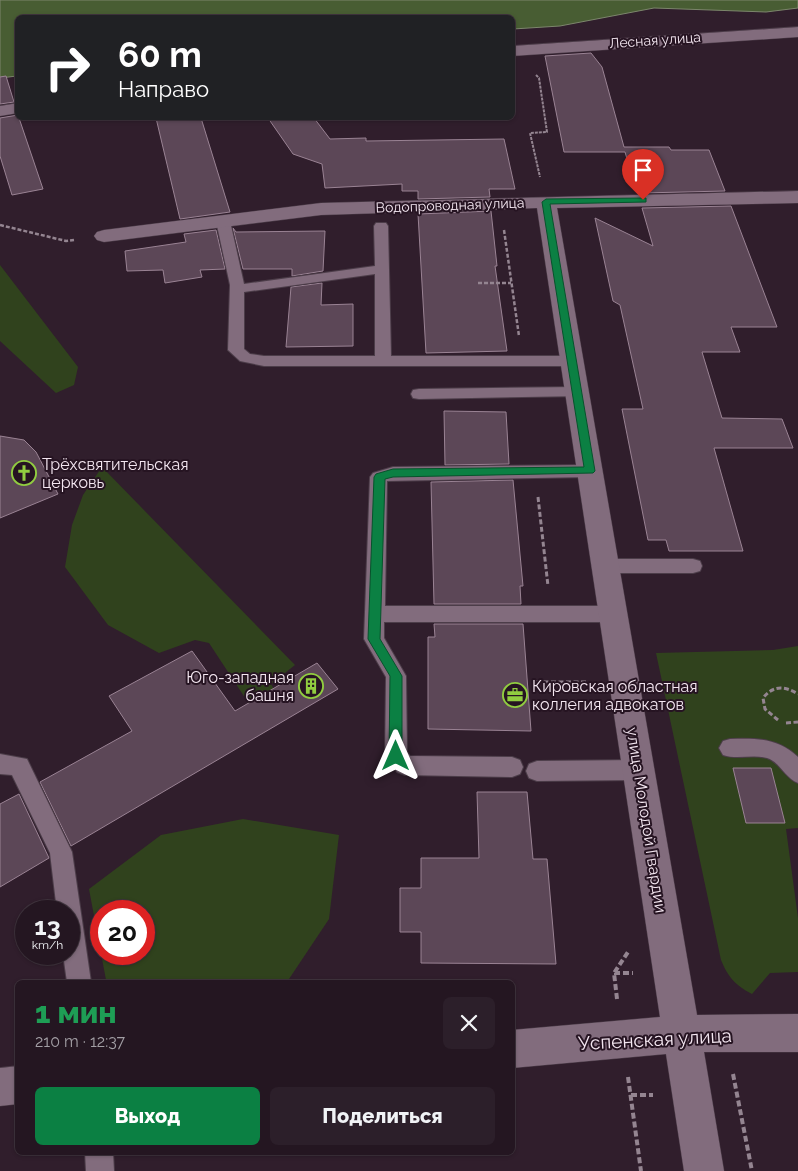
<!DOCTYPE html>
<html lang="ru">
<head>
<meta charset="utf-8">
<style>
  body { margin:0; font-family:Raleway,sans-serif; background:#2c1f2a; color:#f1f3f6; height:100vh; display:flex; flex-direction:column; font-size:19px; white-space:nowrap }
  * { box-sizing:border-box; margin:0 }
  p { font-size:16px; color:#a39fa5 }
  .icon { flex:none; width:28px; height:28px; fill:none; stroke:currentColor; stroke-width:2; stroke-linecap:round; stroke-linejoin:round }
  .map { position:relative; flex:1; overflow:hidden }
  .sheet { position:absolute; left:15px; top:980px; width:500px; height:175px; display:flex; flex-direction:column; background:#241621; border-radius:8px; box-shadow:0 1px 4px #0004,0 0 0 1px #41353f }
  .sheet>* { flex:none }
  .banner { position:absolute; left:15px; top:15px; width:500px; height:105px; border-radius:8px; box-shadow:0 1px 4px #0004,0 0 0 1px #41353f; background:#202124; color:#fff; overflow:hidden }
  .speed { position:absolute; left:15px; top:900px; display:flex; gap:10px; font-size:25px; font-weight:700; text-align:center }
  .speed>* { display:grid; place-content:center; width:65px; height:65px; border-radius:50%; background:#241621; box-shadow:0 1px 4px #0004,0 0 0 1px #41353f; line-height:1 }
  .speed small { font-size:12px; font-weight:400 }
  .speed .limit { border:8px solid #d22; background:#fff; color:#111 }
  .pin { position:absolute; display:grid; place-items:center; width:42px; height:42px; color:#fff; margin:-51px -21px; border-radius:50% 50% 50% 0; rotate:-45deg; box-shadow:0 0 5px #0007 }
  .pin .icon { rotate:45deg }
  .me { position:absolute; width:55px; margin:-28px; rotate:0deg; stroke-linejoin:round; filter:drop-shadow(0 0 4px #0008) }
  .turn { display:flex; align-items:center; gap:18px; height:105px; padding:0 20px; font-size:22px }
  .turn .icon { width:65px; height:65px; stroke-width:2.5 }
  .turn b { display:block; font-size:35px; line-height:42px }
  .round { display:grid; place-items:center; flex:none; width:52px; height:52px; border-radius:8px; background:#2c1f2a }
  .summary { display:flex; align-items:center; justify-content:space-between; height:85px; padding:0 20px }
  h1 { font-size:30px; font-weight:800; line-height:38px; color:#1e9e55 }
  .button { display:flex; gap:10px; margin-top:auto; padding:10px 20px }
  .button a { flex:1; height:58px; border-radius:8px; background:#0b8043; color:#fff; font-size:20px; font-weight:800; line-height:58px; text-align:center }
  .button a+a { background:#2c1f2a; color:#f1f3f6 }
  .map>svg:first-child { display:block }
</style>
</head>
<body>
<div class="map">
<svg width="798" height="1171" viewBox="0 0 798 1171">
  <rect width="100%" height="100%" fill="#301e2c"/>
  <path fill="#30421d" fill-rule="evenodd" d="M0,265L78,367L74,385L56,393L0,341Z
    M102,467L295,665L271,684L286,710L259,719L209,643L195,640L159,653L108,625L65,567L72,525L83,495Z
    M798,646V828L786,829L798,918V972L770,973L752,994C735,985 728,977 721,960L656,653L773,650Z
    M243,819L339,835L329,919L287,982H112L106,980L89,889L161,835ZM144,911V954H101V911Z"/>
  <path fill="#485d33" stroke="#7c866c" d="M0,0H798V8L766,12L654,8L560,26L513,29L512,18H18L17,76L0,78Z"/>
  <path fill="#5c4757" stroke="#9a8394" d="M591,53L602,67L624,147H669L671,150H709L725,191L642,193L654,185L635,186L625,152H564L545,56Z
    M6,76L14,102L0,104V77Z
    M18,115L43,189L12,195L0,156V118Z
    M156,118H201L230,212L180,219Z
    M268,118H314L330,139L366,138V141L504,139L515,189H489L490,197L418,199V191H402V184L325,188L322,164L293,154Z
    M731,206L777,327H731L740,352H702L722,418L782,419L793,448H714L743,551H669L666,540H648L622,409H643L620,305L613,301L595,218L653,246L642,208Z
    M491,211L497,266H495L507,351L426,353L418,214Z
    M233,228L236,232L325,231L323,271L292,276V269H243Z
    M216,230L225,269L200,270L202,277L165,283L163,270L127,271L125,251L186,242L184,234Z
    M322,283L321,305L353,304V346L286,347L291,287Z
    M444,411L506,412L509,464L445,465Z
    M0,436L24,440L36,452L58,494L0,518Z
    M513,480L523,586H520L521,604H434L431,482Z
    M434,624H523L531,731L428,729V637H435Z
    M192,651L235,711L317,663L338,689L71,846L40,782L132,731L109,696Z
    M733,768H771L785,823H746Z
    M477,792H527L533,859H547L556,964L421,963V932H400V888H421V858H479Z
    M19,794L49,858L0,887V804Z"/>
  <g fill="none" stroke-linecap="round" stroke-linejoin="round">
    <defs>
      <path id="service" d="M223,217L230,221L244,284L375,266L374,226L376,223H386L388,226L391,356H571L579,361L571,366H264L240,361L228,350L230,285L216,221ZM375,274V356H264L250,354L244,349V292Z
        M577,387L583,388L585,392L583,396L419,399L413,398L411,394L413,390L419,389Z
        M590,465L596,467L599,471L596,475L590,477L387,481L385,606H613L620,609L623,614L620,619L613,622H384V638L406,676L407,752L410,756L512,757L520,760L523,767L520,774L512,777L405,775L397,772L385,756L386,677L364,639L370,477L373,473L393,467Z
        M605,559H693L700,561L702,566L700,571L693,573H605L598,571L596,566L598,561Z
        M730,739C756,738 778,738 798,757V783C785,778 780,762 767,758C752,754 737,760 723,755L719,748L723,741Z
        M0,754L27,759L72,852L91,982H67L63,954H69V911H57L50,853L12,775L0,774Z
        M638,760L646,763L649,770L646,777L638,780L537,781L529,778L526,771L529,764L537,761Z
        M85,1152H113L114,1171H86Z"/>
      <path id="minor" d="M798,27V37L512,56V46Z
        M18,103V113L0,116V106Z
        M798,191V203L557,208L697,1015L798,1014V1052H704L724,1171H684L666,1054L512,1068V1030L660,1017L537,208L321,215L104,242L97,240L94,236L97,232L104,230L321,203Z
        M18,1066V1104L0,1106V1068Z"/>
    </defs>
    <use href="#service" stroke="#4c3d49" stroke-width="2"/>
    <use href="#minor" stroke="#4c3d49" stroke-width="1"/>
    <path stroke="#948591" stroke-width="2" stroke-dasharray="3 1" stroke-linecap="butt" d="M536,75L539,78L547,132L530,133L540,177"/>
    <path stroke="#948591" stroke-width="2.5" stroke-dasharray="4 2" stroke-linecap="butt" d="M0,225L66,241L74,240
      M504,230L519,336
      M478,283H511"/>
    <path stroke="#948591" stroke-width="3" stroke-dasharray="5 2.5" stroke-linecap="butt" d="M538,497L548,586
      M536,682H588
      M778,720L765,709L763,698C773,685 785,686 798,694
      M786,723L798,722"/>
    <path stroke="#948591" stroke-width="4" stroke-dasharray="6 3" stroke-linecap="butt" d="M614,973H633
      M617,999L614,973L628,952
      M733,1074L752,1171
      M628,1077L641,1171
      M631,1095H653"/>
    <use href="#service" fill="#826c7d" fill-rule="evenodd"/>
    <use href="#minor" fill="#826c7d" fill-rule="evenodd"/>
  </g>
  <path fill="#0b8043" stroke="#07532c" d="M643,198H646V202L550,204L595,471L593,473L393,477L385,479L380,639L402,676V756L400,760L396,762L391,760L389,756L390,676L368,639L374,477L376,474L393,469L584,467L542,202L546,199Z"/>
  <defs>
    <symbol id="church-ring" viewBox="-11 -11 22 22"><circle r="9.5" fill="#261422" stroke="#91cd40" stroke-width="1.5"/><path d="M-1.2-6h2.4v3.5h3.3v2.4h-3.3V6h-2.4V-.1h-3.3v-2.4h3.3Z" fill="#91cd40"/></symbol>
    <symbol id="building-ring" viewBox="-11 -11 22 22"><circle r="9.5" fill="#261422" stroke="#91cd40" stroke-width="1.5"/><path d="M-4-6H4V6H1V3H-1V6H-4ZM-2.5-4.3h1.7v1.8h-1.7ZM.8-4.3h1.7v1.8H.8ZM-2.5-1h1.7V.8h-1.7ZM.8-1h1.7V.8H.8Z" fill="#91cd40"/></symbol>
    <symbol id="office-ring" viewBox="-11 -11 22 22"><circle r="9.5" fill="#261422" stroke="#91cd40" stroke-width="1.5"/><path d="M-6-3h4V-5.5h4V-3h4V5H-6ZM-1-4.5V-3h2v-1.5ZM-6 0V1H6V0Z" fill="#91cd40"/></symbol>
  </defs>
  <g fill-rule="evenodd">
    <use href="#church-ring" x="10" y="459" width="28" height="28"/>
    <use href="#building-ring" x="297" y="672" width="28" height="28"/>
    <use href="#office-ring" x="501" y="681" width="28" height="28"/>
  </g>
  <g text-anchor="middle" stroke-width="4" stroke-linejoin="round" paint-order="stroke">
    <g font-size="14" fill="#f4e7f1" stroke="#261422">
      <text transform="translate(655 40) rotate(-4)" y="5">Лесная улица</text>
      <text transform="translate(450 205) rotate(-2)" y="5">Водопроводная улица</text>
    </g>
    <g font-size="16" fill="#f4e7f1" stroke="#261422" text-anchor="start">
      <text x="42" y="470">Трёхсвятительская<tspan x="42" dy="18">церковь</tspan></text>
      <text x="294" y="683" text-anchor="end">Юго-западная<tspan x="294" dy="18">башня</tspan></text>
      <text x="532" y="692">Кировская областная<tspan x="532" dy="18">коллегия адвокатов</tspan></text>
    </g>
    <g font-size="16" fill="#f4e7f1" stroke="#261422">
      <text transform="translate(647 820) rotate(81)" y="6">улица Молодой Гвардии</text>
    </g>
    <g font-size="19" fill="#f4e7f1" stroke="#261422">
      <text transform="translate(655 1039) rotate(-3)" y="7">Успенская улица</text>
    </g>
  </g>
</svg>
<div class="speed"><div>13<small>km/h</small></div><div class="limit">20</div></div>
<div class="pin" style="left:643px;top:200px;background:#d93025"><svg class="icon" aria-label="arrive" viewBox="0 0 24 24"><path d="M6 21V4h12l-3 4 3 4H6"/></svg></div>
<svg class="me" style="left:396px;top:756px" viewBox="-20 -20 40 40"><path d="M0-17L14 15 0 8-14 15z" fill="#0b8043" stroke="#fff" stroke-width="4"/></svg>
<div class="banner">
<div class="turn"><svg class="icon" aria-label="right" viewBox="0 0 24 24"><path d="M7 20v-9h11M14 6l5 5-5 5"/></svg><div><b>60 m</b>Направо</div></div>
</div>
<section class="sheet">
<div class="summary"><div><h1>1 мин</h1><p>210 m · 12:37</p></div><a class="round"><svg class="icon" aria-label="close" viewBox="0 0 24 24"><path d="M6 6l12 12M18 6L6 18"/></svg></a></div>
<div class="button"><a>Выход</a><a>Поделиться</a></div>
</section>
</div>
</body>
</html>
